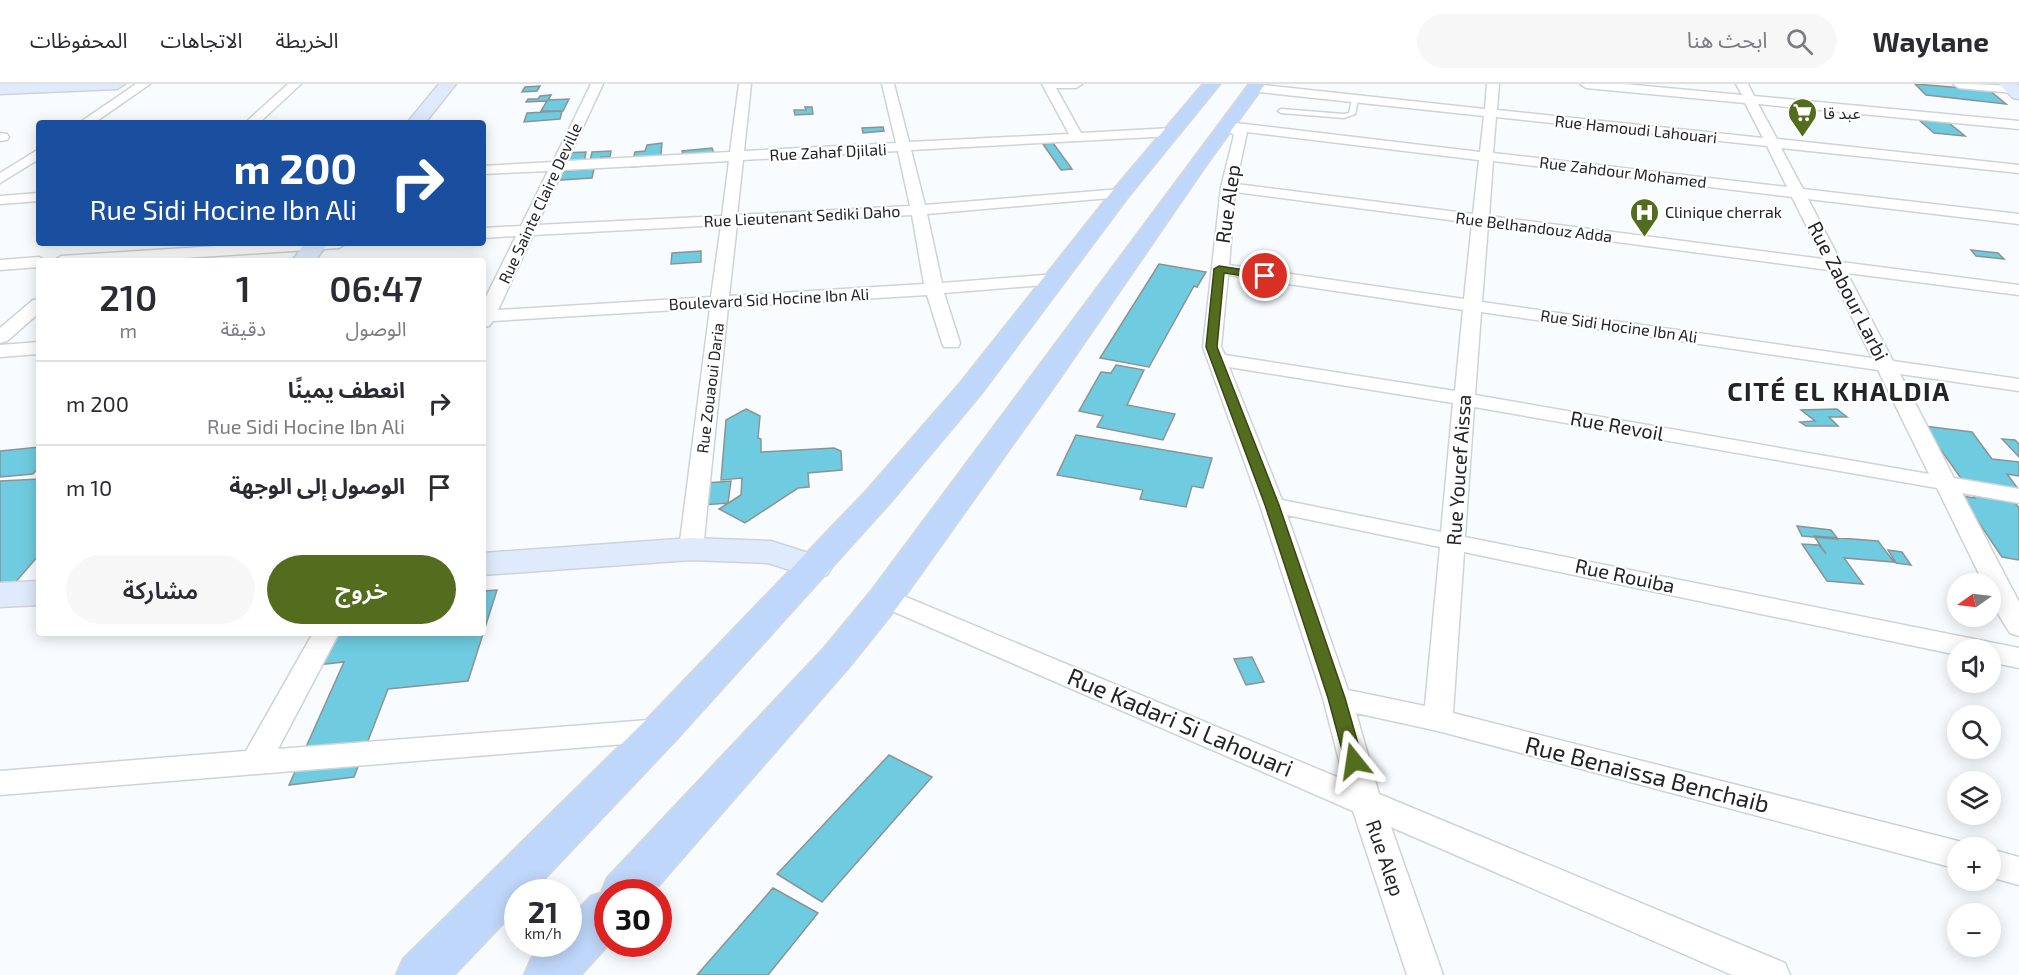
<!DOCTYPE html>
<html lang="ar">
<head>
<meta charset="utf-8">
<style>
  body { margin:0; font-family:"Exo 2","Noto Sans Arabic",sans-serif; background:#f7f7f7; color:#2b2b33; direction:rtl; height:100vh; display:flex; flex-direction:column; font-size:22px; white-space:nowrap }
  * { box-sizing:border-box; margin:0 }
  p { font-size:20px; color:#7c7c81 }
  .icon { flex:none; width:33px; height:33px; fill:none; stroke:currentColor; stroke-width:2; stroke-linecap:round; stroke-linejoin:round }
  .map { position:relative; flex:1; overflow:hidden; direction:ltr }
  .panel { position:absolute; left:36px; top:174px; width:450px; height:378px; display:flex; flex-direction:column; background:#fff; border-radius:6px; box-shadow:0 3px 15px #0003; direction:rtl }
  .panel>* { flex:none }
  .guide { position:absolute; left:36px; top:36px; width:450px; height:126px; border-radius:6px; box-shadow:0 3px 15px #0003; direction:rtl; background:#1a4fa0; color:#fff; overflow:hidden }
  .needle { width:39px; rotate:256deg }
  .buttons { position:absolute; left:1947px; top:489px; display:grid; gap:12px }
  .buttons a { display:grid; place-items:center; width:54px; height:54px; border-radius:50%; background:#fff; box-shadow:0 3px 15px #0003; font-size:30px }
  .speed { position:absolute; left:504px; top:795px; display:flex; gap:12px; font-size:30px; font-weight:700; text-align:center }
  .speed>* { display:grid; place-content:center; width:78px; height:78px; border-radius:50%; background:#fff; box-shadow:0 3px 15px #0003; line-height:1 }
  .speed small { font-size:15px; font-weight:400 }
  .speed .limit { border:9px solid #d22; background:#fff; color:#111 }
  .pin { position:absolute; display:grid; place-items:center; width:51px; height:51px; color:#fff; margin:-26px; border:3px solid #fff; border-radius:50%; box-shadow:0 2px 6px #0007 }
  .me { position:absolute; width:66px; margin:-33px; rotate:345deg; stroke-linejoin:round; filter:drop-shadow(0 0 4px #0008) }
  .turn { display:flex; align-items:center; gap:21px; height:126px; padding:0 30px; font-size:27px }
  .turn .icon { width:78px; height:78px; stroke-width:2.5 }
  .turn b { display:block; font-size:42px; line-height:51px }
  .eta { display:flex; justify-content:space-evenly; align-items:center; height:102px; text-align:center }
  .eta b { font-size:36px; font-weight:600; line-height:42px }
  .button { display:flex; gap:12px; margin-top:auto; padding:12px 30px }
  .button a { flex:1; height:69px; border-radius:36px; background:#546c1d; color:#fff; font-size:24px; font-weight:600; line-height:69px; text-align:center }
  .button a+a { background:#f7f7f7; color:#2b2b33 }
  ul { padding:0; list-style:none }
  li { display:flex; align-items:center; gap:18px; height:84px; padding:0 30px; border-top:2px solid #e1e1e2 }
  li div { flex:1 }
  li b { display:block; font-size:22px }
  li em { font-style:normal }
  header { display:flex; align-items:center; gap:36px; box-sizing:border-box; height:84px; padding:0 30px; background:#fff; border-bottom:2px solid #e1e1e2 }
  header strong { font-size:28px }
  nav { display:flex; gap:33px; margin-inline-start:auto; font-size:21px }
  .search { width:420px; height:54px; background:#f7f7f7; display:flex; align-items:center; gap:15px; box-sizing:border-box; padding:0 21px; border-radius:33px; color:#7c7c81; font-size:22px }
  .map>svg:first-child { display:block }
</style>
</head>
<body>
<header>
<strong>Waylane</strong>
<div class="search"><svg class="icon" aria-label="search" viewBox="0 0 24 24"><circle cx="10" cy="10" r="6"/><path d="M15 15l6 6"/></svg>ابحث هنا</div>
<nav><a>الخريطة</a><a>الاتجاهات</a><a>المحفوظات</a></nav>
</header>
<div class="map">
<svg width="2019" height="891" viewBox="0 0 2019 891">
  <rect width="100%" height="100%" fill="#f8fcff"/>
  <path fill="#6fcbdf" stroke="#8d9394" stroke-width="1.5" d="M1915,0L1989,6L2006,20L1926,11Z
    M540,2L537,7L522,8L525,3Z
    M551,11L548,16L569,15L563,27H541L547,17L526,18L528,15H538L540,12Z
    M805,23H812L813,30L795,31L794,26H806Z
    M562,27L560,35L524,38L527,29Z
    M1919,36L1949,39L1965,52L1934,49Z
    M883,43L884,47L863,49L862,44Z
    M662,59L660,81L631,83L635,68L645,67L647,61Z
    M1053,59L1072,85L1061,86L1043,60Z
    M712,64L716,75L685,78L682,67Z
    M611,67L610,73H601L599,81H589L592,68Z
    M586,68L584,79L560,81L563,69Z
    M594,85L592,94L547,97L550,88Z
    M1971,166L1998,169L2004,175L1976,172Z
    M701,167V178L671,180L672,169Z
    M1159,180L1206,188L1197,203L1194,202L1149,283L1100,274Z
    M1116,281L1144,286L1127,321L1175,330L1163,356L1097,343L1103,332L1079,327L1101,288L1111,289Z
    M746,325L760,332L758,354L761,355V368L834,364L841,367L842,386L808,389L809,403L798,404L745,439L719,425L741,411L742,394L721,396L726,336Z
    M1837,325L1847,333H1829L1838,342H1806L1800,338L1815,337L1801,326Z
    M1924,342L1972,348L1992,375L2019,378V392L2007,390L2019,406V415L2012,414L2019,424V476L2002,473L1961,412L1975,414Z
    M1076,351L1212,374L1203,404L1192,402L1186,423L1140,415L1143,406L1057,391Z
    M2002,355L2015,356L2019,360V373Z
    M39,363V383L33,390L0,393V367Z
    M39,395V471L6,509H0V397Z
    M731,397L728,419L703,421L706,399Z
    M1797,442L1831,446L1838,455L1802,452Z
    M1814,452L1878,457L1894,478L1844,474L1863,500L1827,497L1802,460L1819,461L1826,470Z
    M1888,466L1902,468L1911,481L1896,479Z
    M497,506L468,597L388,605L354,693L289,701L344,578L307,582L323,549H483V507Z
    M1252,573L1264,598L1246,601L1234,575Z
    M889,671L932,693L822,818L777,790Z
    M773,804L818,829L768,891H697Z"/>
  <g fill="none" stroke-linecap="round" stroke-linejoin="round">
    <defs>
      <path id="lane" d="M1355,13L1358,15L1355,30L1344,34L1281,29L1278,27L1281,25L1344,30L1349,29L1352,15Z"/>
      <path id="street" d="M136,0H150L94,39H79Z
        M288,0H301L259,39H245Z
        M591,0H603L567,77L730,68L739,0H751L744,67L896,59L882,0H894L909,58L1069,50L1042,0H1082L1076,4H1056L1081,49L1172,44L1179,48L1172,52L911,66L925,121L1121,105L1128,109L1121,113L927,130L942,199L1056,190L1062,191L1065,195L1062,199L1056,200L944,209L960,259L958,263H944L942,259L927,211L728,223L703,465L700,470L691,473L682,470L679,465L710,224L493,237L489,242L483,243V219L516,152L483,154V144L521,142L548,87L483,90V82L553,78ZM898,67L910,122L737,131L743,76ZM729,77L722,132L537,141L563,86ZM912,131L924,200L729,212L737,140ZM721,141L711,213L498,226L533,151Z
        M1254,0L1485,25L1487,0H1499L1497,26L1763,54L1745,19L1586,4L1580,0H1624L1742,11L1736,0H1748L1754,12L2019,37V45L1758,20L1777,55L2019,81V89L1781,64L1803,105L2019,130V140L1808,115L1841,178L2019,201V211L1847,189L1893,277L2019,295V307L1900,290L1954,394L2019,405V419L1962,409L2019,518V552L2010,549C2000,534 1990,518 1990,500H1984L1937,404L1474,323L1465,453L2019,564V584L1990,578V566H1958V571L1464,468L1453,629L1958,757L1971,764H1958V785L1438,647L1356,629L1379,710L1785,879L1790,891H1732L1391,743L1443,891H1407L1353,727L876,520L872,514L876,508L885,505L894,508L1344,696L1323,614L1260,421L1203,263L1221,103L1234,51L1221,42L1227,38L1480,68L1484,32L1250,7L1248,4ZM1496,33L1767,62L1787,103L1493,69ZM1247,48L1479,76L1473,130L1236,100ZM1493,77L1792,113L1823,175L1489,132ZM1235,108L1472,139L1464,215L1229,181ZM1488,141L1829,186L1872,274L1482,218ZM1228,191L1463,226L1455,307L1225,271L1221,263ZM1481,228L1878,286L1929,390L1475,311ZM1229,283L1453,319L1441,448L1282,416ZM1287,431L1440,463L1425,622L1348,606Z
        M1953,0C1969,0 2008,0 2019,5L2013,9L1959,4Z
        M0,49L7,50L9,53L7,56L0,57Z
        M39,65V75L0,99V89Z
        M39,109V117L0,120V112Z
        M264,159H347L339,164L137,177H53L61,172Z
        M39,173L47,177H39V183L0,186V176Z
        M39,215V229L7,257L0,259V244L33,216Z
        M39,258V270L0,273V261Z
        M313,549H339L278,665L661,635L671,638L676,646L671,654L661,657L0,711V687L246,667Z
        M1990,765L2019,773V801L1990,793Z"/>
      <path id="secondary" d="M0,0H125L117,5L0,10Z
        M439,0H456L425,39H407Z
        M1999,0H2017L2019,2V15L2013,14Z
        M305,159H328L315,177H292Z
        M691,454L771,457L827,475L832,483L827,491L815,494L768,479L691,476L483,491V469Z
        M39,497V521L0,523V499Z"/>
      <path id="primary" d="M1203,0H1220L1128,113L981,310L889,420L675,657L532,808H518V824L454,891H396L403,875L647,635L867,406L961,298L1114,105Z
        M1249,0H1265L1209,77L1058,297L898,522L850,582L653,808H608L609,860L581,891H524L531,875L546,860H568V836L591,812L601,809L607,794L824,564L872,506Z"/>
    </defs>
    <use href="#lane" stroke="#ced3d6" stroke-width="3"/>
    <use href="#street" stroke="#ced3d6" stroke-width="3"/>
    <use href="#secondary" stroke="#ced3d6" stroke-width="3"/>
    <use href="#primary" stroke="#d7d8d8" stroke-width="3"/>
    <use href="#lane" fill="#fff" fill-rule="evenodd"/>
    <use href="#street" fill="#fff" fill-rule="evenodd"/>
    <use href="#secondary" fill="#dfebfc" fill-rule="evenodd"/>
    <use href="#primary" fill="#bfd7fa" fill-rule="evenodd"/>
  </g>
  <path fill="#546c1d" stroke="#374613" stroke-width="1.5" d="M1219,182L1265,189L1270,192L1265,195L1224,189L1217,263L1279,421L1345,614L1363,677L1360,681L1354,683L1348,681L1345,677L1328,614L1265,421L1206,263L1214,185Z"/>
  <defs>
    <symbol id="supermarket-pin" viewBox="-11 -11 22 30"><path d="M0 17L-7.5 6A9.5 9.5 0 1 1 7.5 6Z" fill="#546c1d" stroke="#fff"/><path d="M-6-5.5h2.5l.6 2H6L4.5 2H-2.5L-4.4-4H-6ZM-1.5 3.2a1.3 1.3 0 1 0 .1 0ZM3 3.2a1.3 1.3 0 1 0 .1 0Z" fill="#fff"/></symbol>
    <symbol id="hospital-pin" viewBox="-11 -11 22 30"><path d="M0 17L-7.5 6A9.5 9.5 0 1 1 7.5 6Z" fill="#546c1d" stroke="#fff"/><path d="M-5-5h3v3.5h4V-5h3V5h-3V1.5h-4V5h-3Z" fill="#fff"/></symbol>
  </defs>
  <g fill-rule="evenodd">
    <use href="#supermarket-pin" x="1786" y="12" width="33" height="45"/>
    <use href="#hospital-pin" x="1628" y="112" width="33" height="45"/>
  </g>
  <g text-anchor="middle" stroke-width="4.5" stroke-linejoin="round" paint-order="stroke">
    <g font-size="16" fill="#222425" stroke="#fff" text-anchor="start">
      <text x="1823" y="35">عبد قا</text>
      <text x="1665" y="134">Clinique cherrak</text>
    </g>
    <g font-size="16" fill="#222425" stroke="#fff">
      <text transform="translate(1636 45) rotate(6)" y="6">Rue Hamoudi Lahouari</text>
      <text transform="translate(828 68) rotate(-3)" y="6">Rue Zahaf Djilali</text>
      <text transform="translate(1623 88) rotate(7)" y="6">Rue Zahdour Mohamed</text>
      <text transform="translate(540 119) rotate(-65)" y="6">Rue Sainte Claire Deville</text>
      <text transform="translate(802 132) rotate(-3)" y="6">Rue Lieutenant Sediki Daho</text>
      <text transform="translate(1534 143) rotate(7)" y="6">Rue Belhandouz Adda</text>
      <text transform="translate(769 215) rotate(-3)" y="6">Boulevard Sid Hocine Ibn Ali</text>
      <text transform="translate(1619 242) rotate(8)" y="6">Rue Sidi Hocine Ibn Ali</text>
      <text transform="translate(710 304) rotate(-83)" y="6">Rue Zouaoui Daria</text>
    </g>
    <g font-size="20" fill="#222425" stroke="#fff">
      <text transform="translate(1228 120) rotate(-82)" y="7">Rue Alep</text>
      <text transform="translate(1848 207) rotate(63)" y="7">Rue Zabour Larbi</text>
      <text transform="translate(1617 342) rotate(10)" y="7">Rue Revoil</text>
      <text transform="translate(1459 386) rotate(-86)" y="7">Rue Youcef Aissa</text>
      <text transform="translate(1625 492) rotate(12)" y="7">Rue Rouiba</text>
      <text transform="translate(1385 774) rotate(71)" y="7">Rue Alep</text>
    </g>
    <g font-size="24" fill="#222425" stroke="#fff">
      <text transform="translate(1180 639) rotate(23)" y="8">Rue Kadari Si Lahouari</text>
      <text transform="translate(1647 691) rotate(14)" y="8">Rue Benaissa Benchaib</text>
    </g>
    <g font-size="26" font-weight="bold" letter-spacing="1.5" fill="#222425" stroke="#fff">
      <text x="1839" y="317">CITÉ EL KHALDIA</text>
    </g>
  </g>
</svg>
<div class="buttons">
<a><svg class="needle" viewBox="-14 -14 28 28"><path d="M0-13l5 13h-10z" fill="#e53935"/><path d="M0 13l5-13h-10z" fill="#7c7c81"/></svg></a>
<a><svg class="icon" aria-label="sound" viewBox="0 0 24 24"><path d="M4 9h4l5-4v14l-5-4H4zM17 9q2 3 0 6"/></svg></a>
<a><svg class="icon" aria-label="search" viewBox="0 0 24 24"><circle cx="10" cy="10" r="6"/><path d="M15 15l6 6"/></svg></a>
<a><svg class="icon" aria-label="layers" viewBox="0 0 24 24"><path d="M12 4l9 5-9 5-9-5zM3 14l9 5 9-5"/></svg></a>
<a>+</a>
<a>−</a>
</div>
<div class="speed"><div>21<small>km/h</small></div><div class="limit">30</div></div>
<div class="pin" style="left:1265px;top:192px;background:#d93025"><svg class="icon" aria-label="arrive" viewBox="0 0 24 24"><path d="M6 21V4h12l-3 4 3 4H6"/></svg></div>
<svg class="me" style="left:1354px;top:677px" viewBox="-20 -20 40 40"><path d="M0-17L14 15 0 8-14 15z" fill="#546c1d" stroke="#fff" stroke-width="4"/></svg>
<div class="guide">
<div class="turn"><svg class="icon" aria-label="right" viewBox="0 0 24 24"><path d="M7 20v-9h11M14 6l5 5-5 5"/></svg><div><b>200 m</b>Rue Sidi Hocine Ibn Ali</div></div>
</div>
<section class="panel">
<div class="eta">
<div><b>06:47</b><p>الوصول</p></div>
<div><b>1</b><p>دقيقة</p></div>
<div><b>210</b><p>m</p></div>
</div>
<ul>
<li><svg class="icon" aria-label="right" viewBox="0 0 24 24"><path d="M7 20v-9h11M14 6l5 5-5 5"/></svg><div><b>انعطف يمينًا</b><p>Rue Sidi Hocine Ibn Ali</p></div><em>200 m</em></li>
<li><svg class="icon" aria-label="arrive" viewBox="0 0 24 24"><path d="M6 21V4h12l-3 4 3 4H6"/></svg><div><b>الوصول إلى الوجهة</b></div><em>10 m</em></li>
</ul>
<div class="button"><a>خروج</a><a>مشاركة</a></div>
</section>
</div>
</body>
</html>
